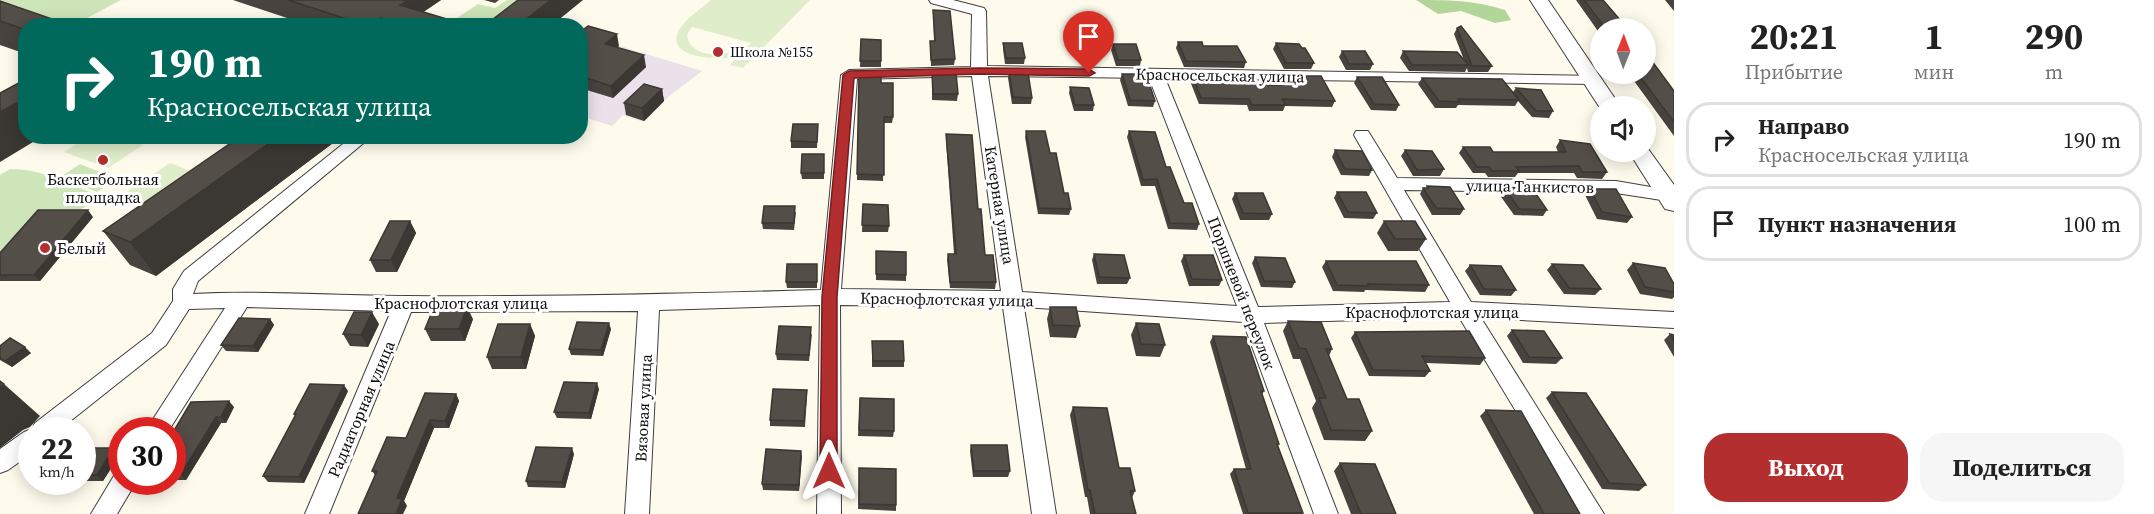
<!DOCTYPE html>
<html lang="ru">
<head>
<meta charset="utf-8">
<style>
  body { margin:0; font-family:"Source Serif 4",serif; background:#f6f6f6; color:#222; height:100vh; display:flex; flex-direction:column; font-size:22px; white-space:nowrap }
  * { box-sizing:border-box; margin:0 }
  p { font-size:20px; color:#767676 }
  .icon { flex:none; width:33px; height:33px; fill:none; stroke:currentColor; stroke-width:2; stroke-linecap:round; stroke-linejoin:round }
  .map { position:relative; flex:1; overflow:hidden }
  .panel { display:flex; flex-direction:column; background:#fff; width:480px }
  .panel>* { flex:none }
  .guide { position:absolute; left:18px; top:18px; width:570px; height:126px; border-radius:24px; box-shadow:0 3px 15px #0003; background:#00695c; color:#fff; overflow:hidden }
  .needle { width:39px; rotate:1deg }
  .controls { position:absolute; left:1590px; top:18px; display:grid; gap:12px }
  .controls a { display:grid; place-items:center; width:66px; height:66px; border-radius:50%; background:#fff; box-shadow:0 3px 15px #0003; font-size:30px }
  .speed { position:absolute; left:18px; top:417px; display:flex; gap:12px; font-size:30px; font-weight:700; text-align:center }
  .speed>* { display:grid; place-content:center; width:78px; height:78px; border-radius:50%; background:#fff; box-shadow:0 3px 15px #0003; line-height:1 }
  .speed small { font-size:15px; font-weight:400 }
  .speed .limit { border:9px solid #d22; background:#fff; color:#111 }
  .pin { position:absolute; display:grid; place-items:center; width:51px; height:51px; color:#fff; margin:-62px -26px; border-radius:50% 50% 50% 0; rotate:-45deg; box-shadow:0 0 6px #0007 }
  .pin .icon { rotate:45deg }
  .me { position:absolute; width:66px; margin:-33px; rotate:0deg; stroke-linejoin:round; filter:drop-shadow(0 0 4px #0008) }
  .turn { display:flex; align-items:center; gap:21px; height:126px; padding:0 30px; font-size:27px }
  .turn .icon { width:78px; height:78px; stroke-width:2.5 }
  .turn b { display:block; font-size:42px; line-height:51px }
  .eta { display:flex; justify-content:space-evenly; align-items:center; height:102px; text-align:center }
  .eta b { font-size:36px; font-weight:700; line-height:42px }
  .primary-button { display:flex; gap:12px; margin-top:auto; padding:12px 30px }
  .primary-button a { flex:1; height:69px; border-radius:24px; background:#b22e2f; color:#fff; font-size:24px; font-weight:700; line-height:69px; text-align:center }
  .primary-button a+a { background:#f6f6f6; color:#222 }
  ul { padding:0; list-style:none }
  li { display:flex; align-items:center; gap:18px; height:75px; margin:0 12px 9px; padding:0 18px; border:3px solid #e0e0e0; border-radius:24px }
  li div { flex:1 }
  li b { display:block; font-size:22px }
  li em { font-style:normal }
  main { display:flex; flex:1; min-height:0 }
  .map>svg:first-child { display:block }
</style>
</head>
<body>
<main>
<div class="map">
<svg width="1674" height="514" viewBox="0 0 1674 514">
  <rect width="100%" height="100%" fill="#fefbec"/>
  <path fill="#eae1ea" d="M581,34L702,71L668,97L644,122L623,115L612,126L581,116Z"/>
  <path fill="#cee5b9" d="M0,0H121L72,26Z
    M507,0H526C494,24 498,30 457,18L478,4L495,8Z
    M80,164L117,179L97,192L60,177Z
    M10,169C43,169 72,185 102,197L0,257V175Z"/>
  <path fill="#b2d599" d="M1416,0C1447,0 1475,0 1505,10L1511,20L1495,23L1461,11L1438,14Z"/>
  <path fill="#e0edca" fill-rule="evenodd" d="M711,0H810L743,68L730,65L737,57C723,60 663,60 679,30C686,18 701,9 711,0ZM692,27L751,43V44C735,56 690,62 687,35Z
    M88,137H118L143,145L108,168L64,152Z
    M170,163L196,173L149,206L122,195Z"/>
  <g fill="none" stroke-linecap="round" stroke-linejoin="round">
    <defs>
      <path id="minor" d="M929,0H953L984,8L986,11L987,66L1598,76L1600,79L1592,84L1165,78L1258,307L1450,302L1354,135L1356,131H1368L1397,178L1616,181L1674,191V199L1668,201L1616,193L1404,190L1471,302L1674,312V328L1481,318L1604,514H1578L1459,317L1264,323L1338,514H1314L1243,322L1024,307L1056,514H1032L1003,307L840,305L841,514H817L820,305L659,310L649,514H625L638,311L411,312L329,514H305L391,311L247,307L169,430H146L225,308L189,309L166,345L59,430H32V453L8,470L0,473V449L24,432L32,429L35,423L152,333L173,301V289L184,271L353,136H372L198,281L193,294C264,290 335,296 407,296C545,297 683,294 821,290L841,75L849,70L971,67L972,14L931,3ZM972,76L1001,291L841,289L857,79ZM988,76L1149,78L1237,306L1022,292Z
        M122,472V482H136L117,514H91L115,474Z"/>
      <path id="tertiary" d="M1530,0H1548L1620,106L1600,108Z
        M1646,146L1674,185V211L1665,209L1629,152H1646Z"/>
    </defs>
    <use href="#minor" stroke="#3f3f3f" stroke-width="2"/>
    <use href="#tertiary" stroke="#3f3f3f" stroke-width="2"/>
    <use href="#minor" fill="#fff" fill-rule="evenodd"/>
    <use href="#tertiary" fill="#fff" fill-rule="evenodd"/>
  </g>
  <path fill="#48433f" d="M233,0H441L423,12L470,26H311Z
    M484,0H499L495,3Z
    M1576,0H1603L1627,28H1600V34Z
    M1665,0H1674V11Z
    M0,1L26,26V54L0,45Z
    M933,10L955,59L954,65L931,66L930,41H934Z
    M1457,28L1492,66L1488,72H1468L1467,68L1465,72L1409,71L1400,58L1403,51L1464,60L1454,34Z
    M580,32L619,46L617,47L646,67L613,98L580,88Z
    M861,39L881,40V67H860Z
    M1178,42L1246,62L1244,68L1184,67L1176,48Z
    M1003,43L1025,58L1024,64H1005L1003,49Z
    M1276,43L1314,63L1311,69H1284L1273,49Z
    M1113,44L1141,60L1140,66H1116L1111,50Z
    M1342,51L1373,64L1370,70H1346L1339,57Z
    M1009,72L1032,98L1031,104H1012L1008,78Z
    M932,73L958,94L957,101L932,100Z
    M1122,74L1155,101L1153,107L1128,106L1120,80Z
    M1192,74L1259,85H1292L1291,82L1293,76L1335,101L1332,107L1285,106L1283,111H1249L1247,105L1199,104L1190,81Z
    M1629,74H1646L1674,91V136Z
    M859,75L881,83L893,117L892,123H884L883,181L857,180Z
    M1357,77L1399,105L1396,111L1371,110L1354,83Z
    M1422,78L1513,92L1516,88L1553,111L1549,118L1532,117L1518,101L1515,106L1458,105L1456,108H1435L1418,84Z
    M1070,87L1094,105L1093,111H1074L1069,93Z
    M662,89L664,101L644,121L626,115L624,103Z
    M818,124L817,148H791V141Z
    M1026,131L1050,153L1064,193L1071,209L1069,215L1038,214L1025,137Z
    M1129,131L1166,167L1184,203L1199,224L1197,230L1168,229L1155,186H1141L1127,137Z
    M946,134L978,209L985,255L996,282L995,289L950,288L947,260L948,254H954L946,140Z
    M241,136H335L337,140L156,276L130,265L103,231Z
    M1560,140L1607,172L1602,179L1577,178L1574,173H1518L1515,177H1488L1485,173H1473L1459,153L1463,147L1493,152H1558L1556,147Z
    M1335,150L1372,170L1369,176L1341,175L1332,157Z
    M1405,150L1444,169L1440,176H1413L1401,156Z
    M824,154V179H802L801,173Z
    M1427,186L1464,209L1460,215H1432L1420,194L1423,188H1426Z
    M1504,187L1547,210L1543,216L1514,215L1499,194Z
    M1590,189L1632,217L1627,223L1597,219L1585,195Z
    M1337,192L1377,213L1373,219L1344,218L1334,198Z
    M1235,193L1272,214L1269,220H1240L1232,199Z
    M863,204L889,226L888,232H862Z
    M796,212L794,230L763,229L762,223Z
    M93,217L40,281H0V253Z
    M410,221L416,233L397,272H376L370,260Z
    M1384,221L1426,239L1418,251H1388L1377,233Z
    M876,251L906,275V281L876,280Z
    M1094,254L1130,278L1127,284H1097L1092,260Z
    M1184,255L1222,280L1219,286H1189L1181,261Z
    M1255,257L1295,282L1292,288L1261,287L1252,263Z
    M1326,261L1429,285L1425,292L1365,290L1364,292L1333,291L1322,267Z
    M1633,263L1674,284V297L1672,299L1640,294L1627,270Z
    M817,264V288H787L786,282Z
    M1552,264L1601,289L1595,295L1564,294L1547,270Z
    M1470,265L1516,290L1511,296L1480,295L1465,271Z
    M1050,307L1080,326L1076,338L1050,337L1047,319Z
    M270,319L274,325L258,352L226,351L221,345Z
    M473,319L465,341H431L425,329Z
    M1288,321L1332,349L1329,356L1347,399L1372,431L1365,441L1324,440L1312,408L1316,401L1300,359H1293L1283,331Z
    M1136,323L1165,345L1160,357L1136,356L1131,335Z
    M379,324L368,347L350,346L343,334Z
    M530,324L535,336L526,369H492L487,357Z
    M611,329L603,356L571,355L569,349Z
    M1512,330L1562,358L1556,364L1523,363L1507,336Z
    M1355,332L1485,358L1480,365L1426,363L1430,371L1425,377L1369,376L1351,338Z
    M812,334L809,361L777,360L776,354Z
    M1670,334L1674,335V357L1664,340Z
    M1213,336L1264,391L1262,395L1279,444L1278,446L1303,513L1302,514H1243L1230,474L1234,469H1246L1210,342Z
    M872,341L904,361V367H872Z
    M0,346L31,353L12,367L0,360Z
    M599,389L591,419L557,418L554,412Z
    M348,391L304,483L268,482L263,476L295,416L294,414Z
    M1552,392L1646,485L1639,491L1602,489L1546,398Z
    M456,394L459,401L449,428H434L404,501L407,506L375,475L372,471L406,438Z
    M807,396L805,427L770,426V420Z
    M860,398L894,431L893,437L858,436Z
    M234,407L226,423H221L186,480H172V434Z
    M1073,407L1119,468L1135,491L1132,498L1136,514H1090L1087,497H1085L1070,415Z
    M1486,410L1580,514H1534L1480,416Z
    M971,445L1010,471L1008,477H973L970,451Z
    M82,448L120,454L103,481H82Z
    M801,451L799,491L763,490L762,484Z
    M574,454L565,488L528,487L526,481Z
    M1340,463L1396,514H1351L1334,471Z
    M859,468L896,505V511L858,509Z"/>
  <path fill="#3b3733" d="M408,0H441L422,13L400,5Z
    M551,0H583L551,26H517Z
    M381,18L384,26H369Z
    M617,34L619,46L608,56L605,44Z
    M644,55L646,67L613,98L611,86Z
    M662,89L664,101L644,121L642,108Z
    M26,98V136H43L0,162V112Z
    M279,136H335L337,140L156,276L130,242Z
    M88,210L93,217L40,281L34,275Z
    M410,221L416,233L397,272L391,260Z
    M467,307L473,319L465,341L459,329Z
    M372,312L379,324L368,347L361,335Z
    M270,319L274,325L258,352L253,346Z
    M609,323L611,329L603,356L601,350Z
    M530,324L535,336L526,369L521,357Z
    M25,347L31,353L12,367L5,361Z
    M597,383L599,389L591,419L589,413Z
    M4,384L40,416L30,427L23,430L0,448V388Z
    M344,385L348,391L304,483L299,477Z
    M456,394L459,401L449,428L445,421Z
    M229,401L234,407L226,423L221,417Z
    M216,417L221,423L186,480L181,474Z
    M430,420L434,428L404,501L407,506L403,514H396L397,498Z
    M114,448L120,454L103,481L97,475Z
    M572,448L574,454L565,488L562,482Z
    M801,451L802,457L799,491V485Z"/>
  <path fill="#544e49" stroke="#3b3733" stroke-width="1.5" d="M288,0H408L400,5L470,26H407L381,18L368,26Z
    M518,0H551L517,26H484Z
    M1584,0H1603L1627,28H1605Z
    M0,1L72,26H26V30L0,21Z
    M933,10L950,11L955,59L931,60L930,41H935Z
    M588,26L617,34L605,44L644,55L611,86L580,76V32Z
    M1461,26L1492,66H1472L1457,28Z
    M861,39L881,40V61H860Z
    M1178,42H1202L1203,46H1237L1246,62L1186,61Z
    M1003,43H1022L1025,58H1006Z
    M1276,43L1299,44L1302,48H1305L1314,63H1286Z
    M1113,44H1136L1141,60H1118Z
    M1342,51H1365L1373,64H1349Z
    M1403,51L1457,52L1469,65H1412Z
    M1646,53L1674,91V122L1638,74H1646Z
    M1009,72L1028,73L1032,98L1013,97Z
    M932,73H956L958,94H933Z
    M1122,74H1146L1155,101L1130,100Z
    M1192,74L1254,75L1259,85H1298L1293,76H1321L1335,101L1282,99L1286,105H1252L1249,99L1201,98Z
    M859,75H881V83H893V117H884V175L857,174Z
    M1357,77H1382L1399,105L1374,104Z
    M1422,78L1502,79L1519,100L1458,99L1460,102L1439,101Z
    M26,79V98L0,112V93Z
    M644,84L662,89L642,108L624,103Z
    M1070,87L1089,88L1094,105H1075Z
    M1516,88L1541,90L1553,111H1536Z
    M793,124H818L817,142L791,141Z
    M1026,131H1045L1050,153H1056L1064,193H1068L1071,209L1039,208Z
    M1129,131L1155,132L1166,167H1170L1184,203H1192L1199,224L1170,223L1157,179L1143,180Z
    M946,134L972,135L978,209H981L985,255H993L996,282H950L948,254H956Z
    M241,136H279L130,242L103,231Z
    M1560,140L1590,144L1607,172H1582L1579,166L1516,167L1519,171H1492L1489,167H1477L1463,147H1490L1493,152H1566Z
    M1335,150L1362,151L1372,170L1345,169Z
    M1405,150L1432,151L1444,169L1417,170Z
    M802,154H824V173H801Z
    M1427,186L1450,187L1464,209L1436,208L1423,188H1428Z
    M1504,187L1532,188L1547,210L1519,209Z
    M1590,189H1616L1632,217L1602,212Z
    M1337,192H1366L1377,213L1348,212Z
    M1235,193H1263L1272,214L1243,213Z
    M863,204L888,205L889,226L862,225Z
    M764,206H795L794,223H762Z
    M38,210H88L34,275H0V253Z
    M390,221H410L391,260H370Z
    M1384,221H1415L1426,239H1395Z
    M876,251L906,252V275L876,274Z
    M1094,254L1124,255L1130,278L1099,277Z
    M1184,255H1213L1222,280L1192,279Z
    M1255,257L1285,258L1295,282L1264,281Z
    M1326,261H1416L1429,285L1367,284L1368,286L1337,285Z
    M1633,263L1665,268L1674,284V292L1645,287Z
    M787,264H817V282H786Z
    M1552,264L1583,265L1601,289L1569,288Z
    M1470,265L1501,266L1516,290L1484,289Z
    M434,307H467L459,329H425Z
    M1050,307H1076L1080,326L1053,325Z
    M354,312H372L361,335L343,334Z
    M239,318L270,319L253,346L221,345Z
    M1288,321L1321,322L1332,349H1326L1347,399H1359L1372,431L1331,430L1319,398H1326L1306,349L1299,348Z
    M577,322L609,323L601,350L569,349Z
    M1136,323L1159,324L1165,345L1141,344Z
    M498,324H530L521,357H487Z
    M779,326L811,327L809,355L776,354Z
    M1512,330L1544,331L1562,358L1529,357Z
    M1469,331L1485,358L1422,356L1430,371L1373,370L1355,332Z
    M1670,334L1674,335V341Z
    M1213,336L1246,337L1264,391H1261L1279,444H1277L1303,513H1248L1234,469H1251Z
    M10,338L25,347L5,361L0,358V346Z
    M872,341H903L904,361H873Z
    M0,381L4,384L0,388Z
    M564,382L597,383L589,413L554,412Z
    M310,384L344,385L299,477L263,476L296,414H294Z
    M773,389L807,390L804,421L770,420Z
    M1552,392L1586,393L1646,485L1609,483Z
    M425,393L456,394L445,421L430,420L397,498L402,499L396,514H358L377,471H372L387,437L406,438Z
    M860,398L894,399V431L859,430Z
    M229,401L221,417H216L181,474H172V434L191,402Z
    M1073,407L1107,408L1119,468H1130L1135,491H1130L1136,514H1095L1090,490H1088Z
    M1486,410L1521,411L1580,514H1544Z
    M971,445H1007L1010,471H974Z
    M536,447L572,448L562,482L526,481Z
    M82,448H114L97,475H82Z
    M766,449L801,451L799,485L762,484Z
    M1340,463L1375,464L1396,514H1361Z
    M859,468L896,469V505L859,504Z"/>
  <path fill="#b22e2f" stroke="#741e1f" stroke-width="1.5" d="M979,68L1089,69L1095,73L1089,76L979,74L854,78L837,297V471L835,476L829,478L823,476L820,471L822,297L843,75L849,71Z"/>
  <g fill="#b22e2f" stroke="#fff" stroke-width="2">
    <circle cx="718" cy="52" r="6"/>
    <circle cx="103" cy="160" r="6"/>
    <circle cx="45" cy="248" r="6"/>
  </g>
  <g text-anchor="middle" stroke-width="6" stroke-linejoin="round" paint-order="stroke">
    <g font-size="14" fill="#0c0c0c" stroke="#fff" text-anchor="start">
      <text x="730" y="57">Школа №155</text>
    </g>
    <g font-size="16" fill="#0c0c0c" stroke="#fff">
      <text transform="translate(1220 75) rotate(1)" y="6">Красносельская улица</text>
      <text transform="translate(1530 186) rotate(1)" y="6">улица Танкистов</text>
      <text transform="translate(1000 205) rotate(81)" y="6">Катерная улица</text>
      <text transform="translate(1242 293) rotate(69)" y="6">Поршневой переулок</text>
      <text transform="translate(947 299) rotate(1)" y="6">Краснофлотская улица</text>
      <text x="461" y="309">Краснофлотская улица</text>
      <text x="1432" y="318">Краснофлотская улица</text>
      <text transform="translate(643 408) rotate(-87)" y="6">Вязовая улица</text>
      <text transform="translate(361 409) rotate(-67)" y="6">Радиаторная улица</text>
    </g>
    <g font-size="16" fill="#0c0c0c" stroke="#fff">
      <text x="103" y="185">Баскетбольная<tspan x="103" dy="18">площадка</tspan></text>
      <text x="57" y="254" text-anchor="start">Белый</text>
    </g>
  </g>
</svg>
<div class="controls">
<a><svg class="needle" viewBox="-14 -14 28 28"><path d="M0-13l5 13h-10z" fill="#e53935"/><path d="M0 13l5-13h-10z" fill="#767676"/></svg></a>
<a><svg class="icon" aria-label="sound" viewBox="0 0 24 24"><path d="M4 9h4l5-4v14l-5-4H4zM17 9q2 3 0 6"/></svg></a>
</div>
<div class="speed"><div>22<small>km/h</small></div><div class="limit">30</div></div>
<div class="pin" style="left:1089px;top:73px;background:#d93025"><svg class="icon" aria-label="arrive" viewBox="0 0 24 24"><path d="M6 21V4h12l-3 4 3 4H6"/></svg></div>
<svg class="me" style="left:829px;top:471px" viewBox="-20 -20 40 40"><path d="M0-17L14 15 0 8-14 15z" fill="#b22e2f" stroke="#fff" stroke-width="4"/></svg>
<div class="guide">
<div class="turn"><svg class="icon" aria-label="right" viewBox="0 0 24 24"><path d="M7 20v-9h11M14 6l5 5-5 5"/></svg><div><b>190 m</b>Красносельская улица</div></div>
</div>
</div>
<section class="panel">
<div class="eta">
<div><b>20:21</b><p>Прибытие</p></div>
<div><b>1</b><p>мин</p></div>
<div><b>290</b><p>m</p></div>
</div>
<ul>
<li><svg class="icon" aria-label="right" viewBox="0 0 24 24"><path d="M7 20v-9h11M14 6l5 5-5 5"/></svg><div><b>Направо</b><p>Красносельская улица</p></div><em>190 m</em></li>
<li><svg class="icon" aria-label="arrive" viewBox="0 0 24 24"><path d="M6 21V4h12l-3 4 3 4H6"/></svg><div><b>Пункт назначения</b></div><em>100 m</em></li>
</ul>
<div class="primary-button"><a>Выход</a><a>Поделиться</a></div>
</section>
</main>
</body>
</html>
